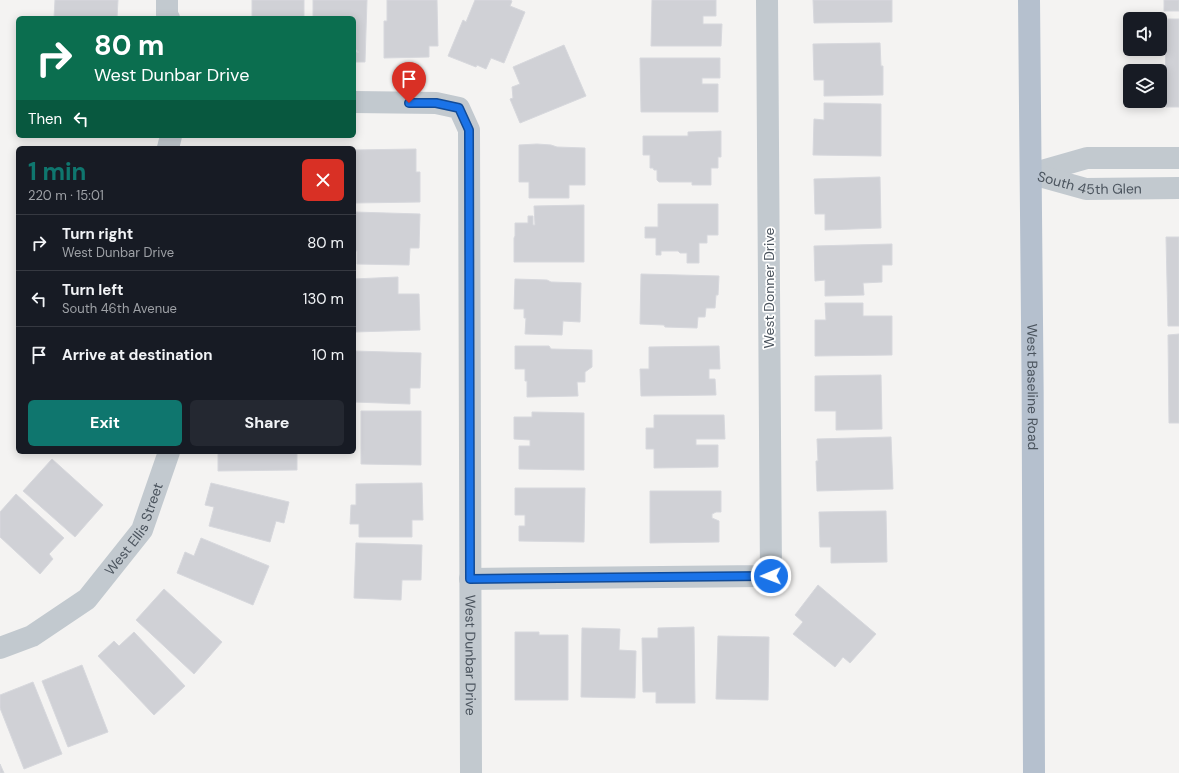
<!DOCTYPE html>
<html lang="en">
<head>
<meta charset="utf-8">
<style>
  body { margin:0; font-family:"DM Sans",sans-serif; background:#242831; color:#f1f3f6; height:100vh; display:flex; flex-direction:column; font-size:15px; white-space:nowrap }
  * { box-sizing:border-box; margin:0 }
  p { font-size:13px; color:#9ea1a6 }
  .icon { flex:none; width:22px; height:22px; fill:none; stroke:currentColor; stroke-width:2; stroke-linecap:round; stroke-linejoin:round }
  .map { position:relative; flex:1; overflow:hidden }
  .drawer { position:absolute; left:16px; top:146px; width:340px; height:308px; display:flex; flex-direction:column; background:#171b24; border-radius:6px; box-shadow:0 2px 10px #0003 }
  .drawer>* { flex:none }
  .guide { position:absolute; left:16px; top:16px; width:340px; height:122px; border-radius:6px; box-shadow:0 2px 10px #0003; background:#0b6e4f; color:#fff; overflow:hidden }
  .buttons { position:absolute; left:1123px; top:12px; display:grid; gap:8px }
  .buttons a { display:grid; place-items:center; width:44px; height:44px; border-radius:6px; background:#171b24; box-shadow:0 2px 10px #0003; font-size:20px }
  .pin { position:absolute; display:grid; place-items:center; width:34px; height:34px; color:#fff; margin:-41px -17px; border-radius:50% 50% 50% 0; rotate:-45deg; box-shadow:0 0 4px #0007 }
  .pin .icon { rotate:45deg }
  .me { position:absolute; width:44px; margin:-22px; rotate:269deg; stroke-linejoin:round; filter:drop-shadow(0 0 3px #0008) }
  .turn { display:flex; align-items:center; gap:14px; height:84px; padding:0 12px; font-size:18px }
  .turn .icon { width:52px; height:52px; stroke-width:2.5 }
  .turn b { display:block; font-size:28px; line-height:34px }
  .then { display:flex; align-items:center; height:38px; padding:0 12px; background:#0003; gap:8px; font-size:15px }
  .round { display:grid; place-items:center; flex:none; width:42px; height:42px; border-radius:6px; background:#242831 }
  .head { display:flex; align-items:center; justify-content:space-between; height:68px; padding:0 12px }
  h1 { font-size:24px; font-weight:700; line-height:30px; color:#0f766e }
  .primary-button { display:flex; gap:8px; margin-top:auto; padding:8px 12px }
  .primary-button a { flex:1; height:46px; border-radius:6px; background:#0f766e; color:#fff; font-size:16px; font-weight:700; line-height:46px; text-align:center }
  .primary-button a+a { background:#242831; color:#f1f3f6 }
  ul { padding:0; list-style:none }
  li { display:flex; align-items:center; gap:12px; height:56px; padding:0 12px; border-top:1px solid #363941 }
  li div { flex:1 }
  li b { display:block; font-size:15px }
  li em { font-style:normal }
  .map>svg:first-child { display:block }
</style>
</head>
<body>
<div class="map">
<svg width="1179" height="773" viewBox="0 0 1179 773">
  <rect width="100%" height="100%" fill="#f4f3f2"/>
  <path fill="#d0d1d6" stroke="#d7d8dd" d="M55,0H118L117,18H54Z
    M252,0H304V18H252Z
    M313,0H367L365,62H354V52H359H357V50H354V18H313Z
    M387,0H437L438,46H429V57L384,58V21H387Z
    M475,0H510L512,1L510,6L525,12L504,63L491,58L486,69L477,65L476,67L448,56L463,20L466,22Z
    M652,0H716V16H703V24H722L721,46H651Z
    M813,0H892V22L814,23Z
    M1164,0H1179V11H1164Z
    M1165,19H1179V107H1166Z
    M880,43L881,66H883V95L824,96V80H814L813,44Z
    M564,45L586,96L520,123L510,99L513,98L512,87L520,84L513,67Z
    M640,58H720V78H702V84H718V112H641Z
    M824,103L881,104V156L813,155L814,119L824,120Z
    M721,131V157H718V168H711V185H692V182H659L657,180V170H654L653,168H650V155H643V136H688V132Z
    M50,136H117V137H50Z
    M537,144L551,145L557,147L585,148V185H569V198H529V182H519V145Z
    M416,149V172H420V202L354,203V150Z
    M880,177L881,228L825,230V214H815L814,179Z
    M658,204H718V235H707V243H699V263H687V253H680L678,251H661V255H656V238H645V227H658Z
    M584,205V262H514V238L515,236V223H528V216H533V225H535L534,206Z
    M354,212L420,214L419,248H410L409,265L357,264V251H354Z
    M1166,237H1179V326H1168Z
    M892,244V265H882V282L863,283L864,295L825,296V280L815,281L814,246Z
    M641,274L719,276L718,295H716L715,308H706L705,317H698L697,328L665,327L664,325L640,324Z
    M398,277V294H419L420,330L354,332V279Z
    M515,279L547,280L551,282L581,283L580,322L563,321L562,335L525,334L526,318H524V309H514Z
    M825,303H863V316H892V355L815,356V320H826Z
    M1179,334V423H1169L1168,335Z
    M515,346H549L551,349L592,350V367L585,372V382H577L578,396L527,397V381H525V369H515Z
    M719,346L720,369H709V379H715L716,395L641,396L640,369H649V347Z
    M354,351L421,353L420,388H410V404L354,402Z
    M881,375L882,429L836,430V411H815V376Z
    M361,411H421V465L361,464Z
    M532,412L584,413V470L519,469V446H530V440L514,439V417H532Z
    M654,415H724L725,439H696V445H718V467L654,468V449H646V428H654Z
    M891,437L893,489L817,491L816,461H818L817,439Z
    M218,452H297V470L218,471Z
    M52,459L103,505L75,537L23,491Z
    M211,483L289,502L284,523L276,521L270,542L209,526L214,507L205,505Z
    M422,483L423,520H412V537H359V524H350L351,505H356V484Z
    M515,488H585L584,542L519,541V526H525V515H515Z
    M650,491H721V512H716L712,514V518L719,521V542L650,543Z
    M16,494L64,538L49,554L53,559L40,574L0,537V512Z
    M886,511L887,562L831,563V547H820L819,512Z
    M201,538L269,566L253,605L177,573L185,552L194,556Z
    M356,543L422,545L421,580H402L401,600L354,598Z
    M818,585L876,634L850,663L843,657L835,667L793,634L803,622L795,615Z
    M164,589L222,642L194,674L136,620Z
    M694,627L695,703H656V692H643L642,638H658V628Z
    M582,628L620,629L619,650L636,651L635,698L581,697Z
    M134,632L185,686L154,715L98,656L114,641L119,646Z
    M515,632H539V635H568V700H515Z
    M718,636L769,637L768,700L716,699Z
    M82,665L108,732L68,747L42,681Z
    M33,682L62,754L24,769L0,708V695Z
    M0,764L4,773H0Z"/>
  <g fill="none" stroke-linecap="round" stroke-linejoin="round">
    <g stroke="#c2c9cf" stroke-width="22">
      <path d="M167,0V15L169,18"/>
      <path id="s1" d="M354,102L436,103L459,108L469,130L471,773"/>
      <path d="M168,148L171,136"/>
      <path d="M1031,174L1087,158H1179"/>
      <path id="s2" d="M1032,174L1086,189L1179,188"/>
      <path d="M470,579L771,576L767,0"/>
      <path id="s3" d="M0,648L32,636L87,599L142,530L169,452"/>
    </g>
    <path stroke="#b5c0ce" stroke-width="22" id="s4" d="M1029,0C1032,258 1034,515 1034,773"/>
  </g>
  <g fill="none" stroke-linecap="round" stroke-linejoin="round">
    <defs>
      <path id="route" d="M409,103H436L459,108L469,130L470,579L771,576"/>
    </defs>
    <use href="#route" stroke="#114b97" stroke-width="10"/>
    <use href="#route" stroke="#1a73e8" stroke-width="7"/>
  </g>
  <g text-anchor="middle" stroke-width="3.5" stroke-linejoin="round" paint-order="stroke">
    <g font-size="14" fill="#4b545e" stroke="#fff">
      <text dy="5" stroke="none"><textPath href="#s2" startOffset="59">South 45th Glen</textPath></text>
      <text transform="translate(769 288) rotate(-90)" y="5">West Donner Drive</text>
      <text dy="5" stroke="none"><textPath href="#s4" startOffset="387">West Baseline Road</textPath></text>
      <text dy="5" stroke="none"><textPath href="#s3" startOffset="186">West Ellis Street</textPath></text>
      <text dy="5" stroke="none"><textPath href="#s1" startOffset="655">West Dunbar Drive</textPath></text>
    </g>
  </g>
</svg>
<div class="buttons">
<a><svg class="icon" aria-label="sound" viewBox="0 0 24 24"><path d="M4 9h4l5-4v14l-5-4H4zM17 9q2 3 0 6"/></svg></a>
<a><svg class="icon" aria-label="layers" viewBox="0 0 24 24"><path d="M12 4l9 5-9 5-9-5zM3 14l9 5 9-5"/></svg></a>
</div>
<div class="pin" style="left:409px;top:103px;background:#d93025"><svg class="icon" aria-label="arrive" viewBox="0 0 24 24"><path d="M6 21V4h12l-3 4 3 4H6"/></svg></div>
<svg class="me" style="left:771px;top:576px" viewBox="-20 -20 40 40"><circle r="17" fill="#1a73e8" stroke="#fff" stroke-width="3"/><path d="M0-11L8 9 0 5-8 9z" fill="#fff"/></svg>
<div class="guide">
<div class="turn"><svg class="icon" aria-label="right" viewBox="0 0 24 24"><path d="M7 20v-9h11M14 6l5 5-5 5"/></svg><div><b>80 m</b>West Dunbar Drive</div></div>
<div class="then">Then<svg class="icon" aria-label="left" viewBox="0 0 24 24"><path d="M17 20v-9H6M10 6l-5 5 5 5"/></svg></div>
</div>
<section class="drawer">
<div class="head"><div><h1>1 min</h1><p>220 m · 15:01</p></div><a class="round" style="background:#d93025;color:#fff"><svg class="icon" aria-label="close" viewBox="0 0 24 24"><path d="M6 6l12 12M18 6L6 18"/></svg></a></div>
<ul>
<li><svg class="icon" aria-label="right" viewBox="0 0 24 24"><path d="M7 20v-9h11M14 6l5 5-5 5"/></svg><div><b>Turn right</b><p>West Dunbar Drive</p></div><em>80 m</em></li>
<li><svg class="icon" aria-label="left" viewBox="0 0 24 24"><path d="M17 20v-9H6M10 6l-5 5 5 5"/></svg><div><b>Turn left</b><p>South 46th Avenue</p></div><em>130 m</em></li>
<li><svg class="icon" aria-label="arrive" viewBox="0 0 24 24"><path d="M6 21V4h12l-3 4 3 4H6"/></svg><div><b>Arrive at destination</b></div><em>10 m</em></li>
</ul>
<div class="primary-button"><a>Exit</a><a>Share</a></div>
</section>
</div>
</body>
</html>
